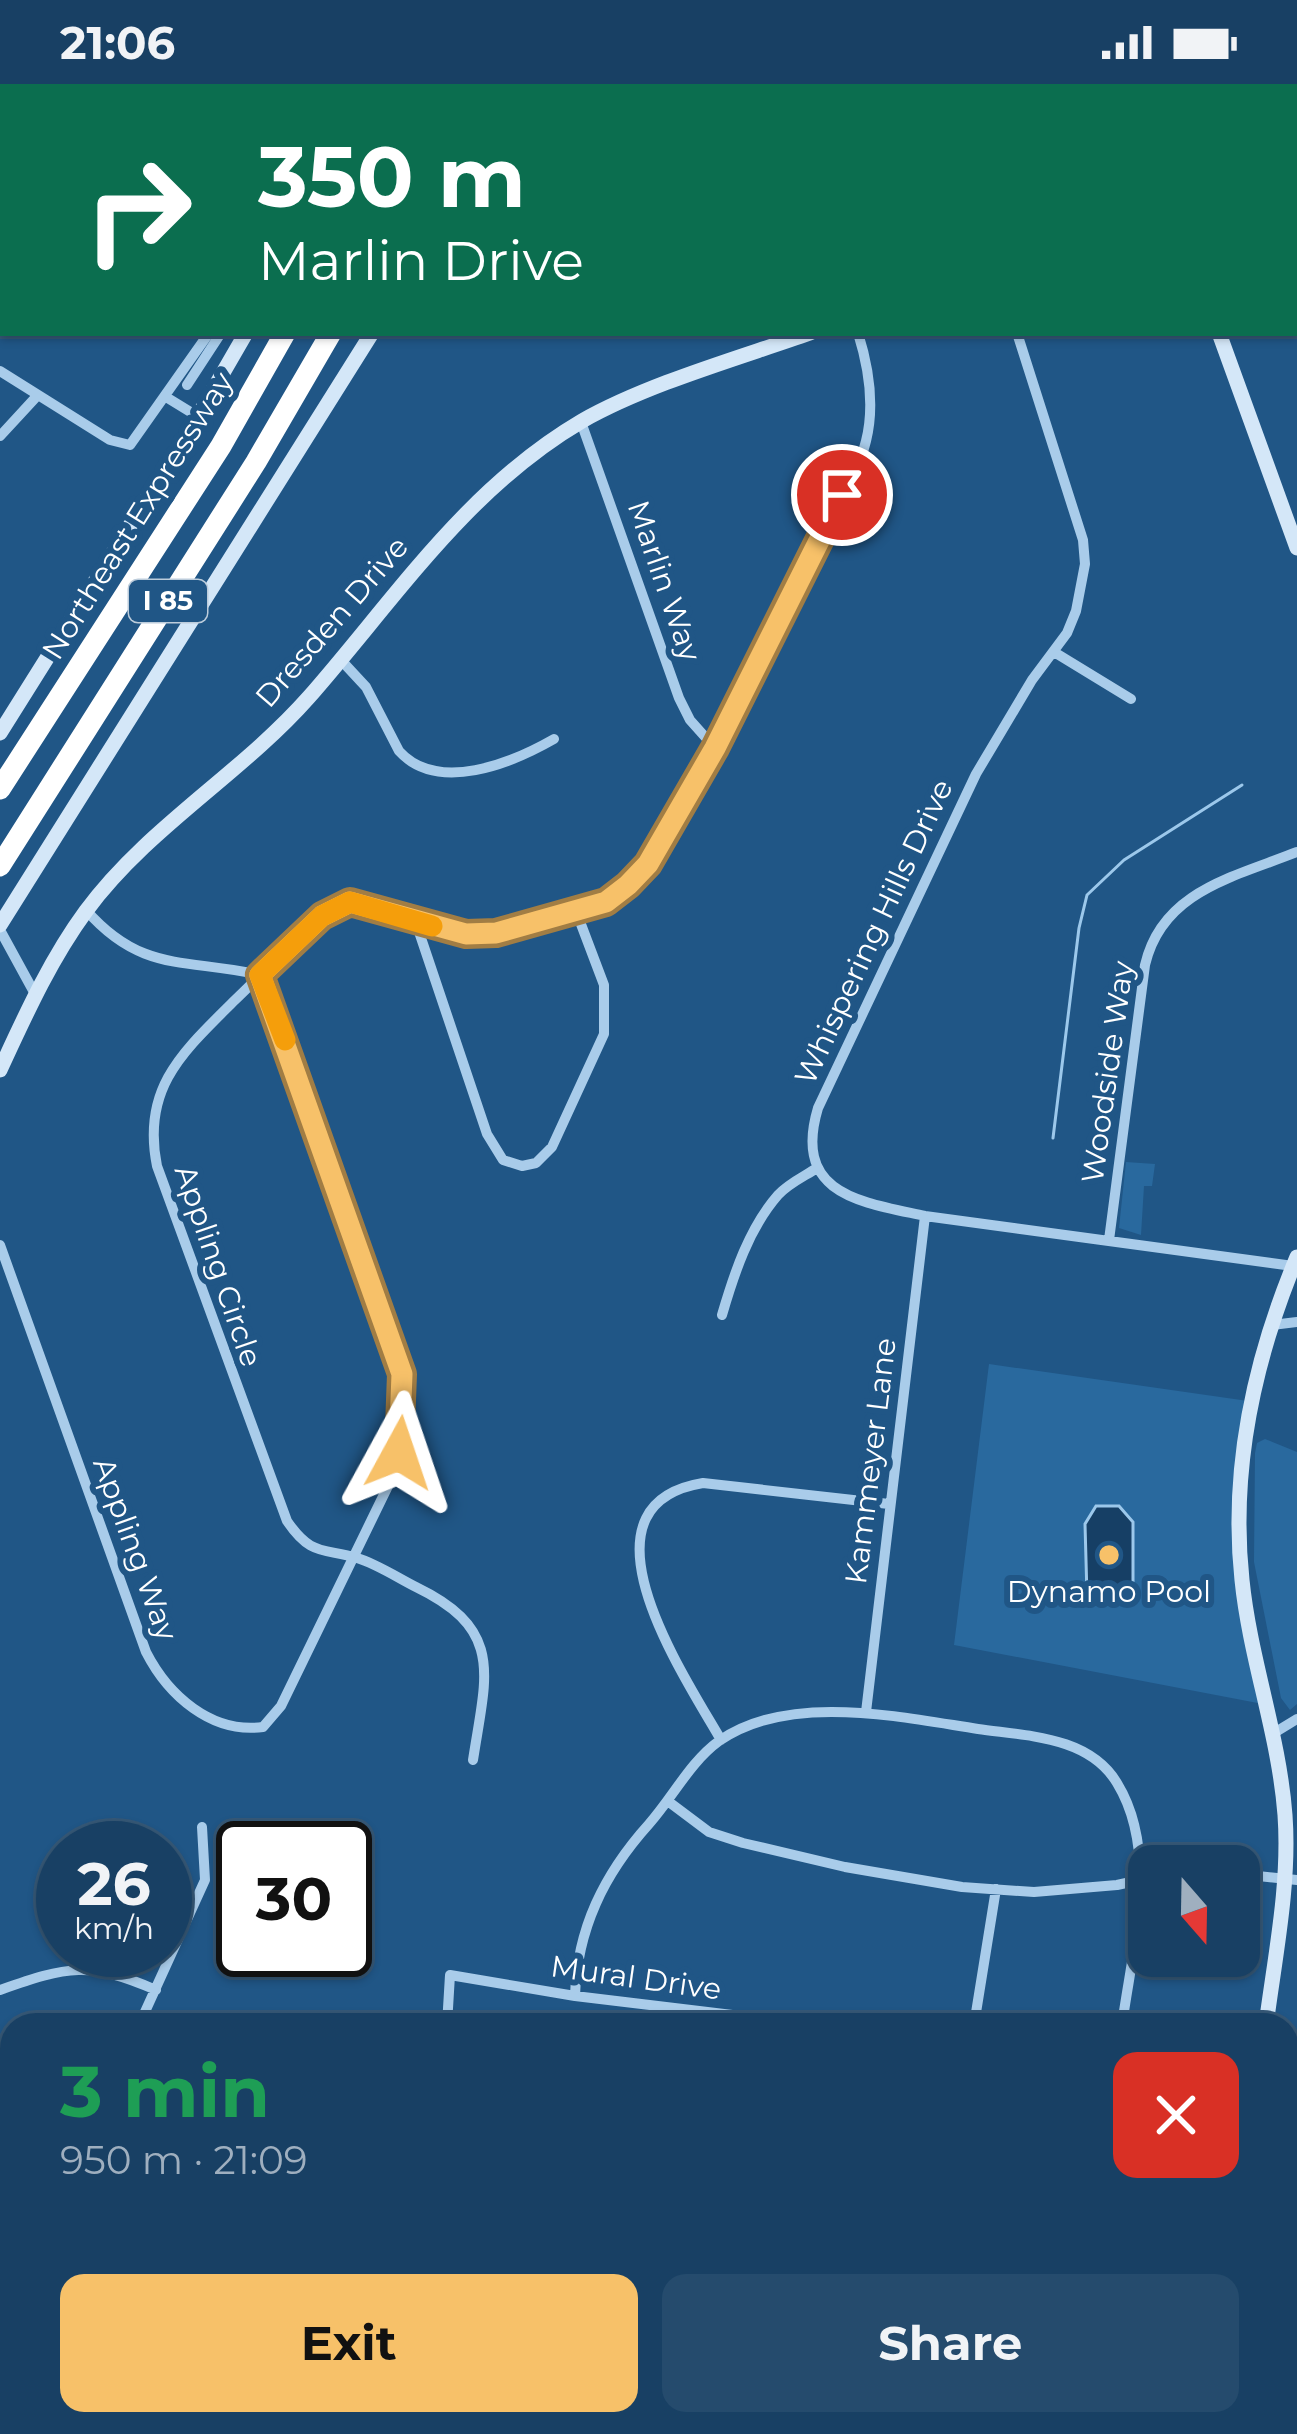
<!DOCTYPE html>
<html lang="en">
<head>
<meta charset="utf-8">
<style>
  body { margin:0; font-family:Montserrat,sans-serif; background:#254b6d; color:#f1f3f6; height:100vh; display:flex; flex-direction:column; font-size:45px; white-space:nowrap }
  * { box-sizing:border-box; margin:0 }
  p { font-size:39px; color:#9fafbf }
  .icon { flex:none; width:66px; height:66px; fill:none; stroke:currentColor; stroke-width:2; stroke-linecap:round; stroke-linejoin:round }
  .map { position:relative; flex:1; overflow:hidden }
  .panel { position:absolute; left:0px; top:1929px; width:1299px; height:423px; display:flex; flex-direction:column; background:#184064; border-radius:36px 36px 0 0; box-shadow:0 3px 9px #0004,0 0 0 3px #365978 }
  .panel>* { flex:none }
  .hud { position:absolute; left:0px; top:0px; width:1299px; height:252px; box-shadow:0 3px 9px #0004,0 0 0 3px #365978; background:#0b6e4f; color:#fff; overflow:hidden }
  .needle { width:78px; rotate:160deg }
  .tools { position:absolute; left:1128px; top:1761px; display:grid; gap:24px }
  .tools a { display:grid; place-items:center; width:132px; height:132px; border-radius:24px; background:#184064; box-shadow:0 3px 9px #0004,0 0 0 3px #365978; font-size:60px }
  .speed { position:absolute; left:36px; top:1737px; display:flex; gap:24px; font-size:60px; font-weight:700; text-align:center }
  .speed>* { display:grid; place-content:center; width:156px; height:156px; border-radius:50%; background:#184064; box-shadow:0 3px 9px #0004,0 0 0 3px #365978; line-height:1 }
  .speed small { font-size:30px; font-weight:400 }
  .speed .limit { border:6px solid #111; border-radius:18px; background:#fff; color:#111 }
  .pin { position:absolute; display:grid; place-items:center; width:102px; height:102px; color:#fff; margin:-51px; border:6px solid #fff; border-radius:50%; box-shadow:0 3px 12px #0007 }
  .me { position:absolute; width:132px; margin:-66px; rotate:5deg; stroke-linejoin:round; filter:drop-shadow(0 0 9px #0008) }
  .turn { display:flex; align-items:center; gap:42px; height:252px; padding:0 60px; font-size:54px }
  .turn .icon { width:156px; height:156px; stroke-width:2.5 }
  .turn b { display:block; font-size:84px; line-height:102px }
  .round { display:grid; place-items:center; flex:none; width:126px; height:126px; border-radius:24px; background:#254b6d }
  .overview { display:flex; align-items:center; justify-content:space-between; height:204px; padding:0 60px }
  h1 { font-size:72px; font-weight:700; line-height:90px; color:#1e9e55 }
  .cta { display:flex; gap:24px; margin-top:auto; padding:24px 60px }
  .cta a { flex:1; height:138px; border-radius:24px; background:#f7c169; color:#111; font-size:48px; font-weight:700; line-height:138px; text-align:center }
  .cta a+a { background:#254b6d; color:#f1f3f6 }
  .status { display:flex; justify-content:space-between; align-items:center; height:84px; padding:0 60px; background:#184064; direction:ltr }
  .status svg { height:33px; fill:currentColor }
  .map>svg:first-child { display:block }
</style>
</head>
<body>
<div class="status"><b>21:06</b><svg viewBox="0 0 49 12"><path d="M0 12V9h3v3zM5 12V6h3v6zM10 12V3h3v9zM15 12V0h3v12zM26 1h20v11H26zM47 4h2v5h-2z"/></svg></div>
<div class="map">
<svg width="1297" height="2350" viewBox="0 0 1297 2350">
  <rect width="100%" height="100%" fill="#205686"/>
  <path fill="#29699e" d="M1126,1078L1155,1080L1152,1102H1144L1141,1151L1119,1144Z
    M989,1280L1248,1317L1245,1512L1273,1622L954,1561Z
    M1265,1355L1297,1368V1620L1290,1626L1281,1614L1254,1478L1255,1369L1257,1359Z"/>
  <path fill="#163f65" stroke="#9cc8eb" stroke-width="3" d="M1096,1422H1119L1133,1438V1505L1122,1519L1098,1520L1087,1512L1085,1440Z"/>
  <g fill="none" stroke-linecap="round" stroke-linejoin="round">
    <path stroke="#9cc8eb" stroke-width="3" d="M1053,1054L1079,844L1087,811L1124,776L1242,701"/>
    <path stroke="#a9ccea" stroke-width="10" d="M865,3L866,0
      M0,120L3,125
      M0,186L3,184
      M1017,249L1083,456L1085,480L1076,527L1067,549L1032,596L976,690L818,1024C792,1111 861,1118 925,1132L1293,1182
      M0,287L110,356L130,361L209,249
      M187,301L221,249
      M166,313L197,332
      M581,338L679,614L690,636L715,664
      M0,352L37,312
      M1054,568L1131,615
      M340,575L366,603L399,667C438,710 512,679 554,655
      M416,839L487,1050L503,1076L522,1082L536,1079L552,1063L604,950V901L576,827
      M0,846L35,910
      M1109,1156L1145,881C1162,807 1234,793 1297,768
      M0,1161L146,1568C168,1611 211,1650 263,1643L281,1622L389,1400L399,1369L402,1290L368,1184L260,891C187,874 142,890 86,826
      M722,1231C734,1190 749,1144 778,1111C789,1099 805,1092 817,1084
      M1272,1241L1297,1238
      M866,1628L925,1132
      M1274,1649L1297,1635
      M721,1656C685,1593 568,1421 703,1399L889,1420
      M473,1676C486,1591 505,1546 416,1503C398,1494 377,1480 357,1474C322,1464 311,1472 287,1437L157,1082C141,1003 184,967 235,916C264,888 292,859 322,832C329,827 337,822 346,820C368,815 436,848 469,849C510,851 564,835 602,819C667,792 768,557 801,487C822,444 855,403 866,357C875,321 869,284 858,249
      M669,1718L709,1748L743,1759L845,1783L962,1803L1034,1808L1117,1801L1149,1794
      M1239,1790L1297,1796
      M0,1906C68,1882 89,1877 156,1906
      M575,1912C577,1845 604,1790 649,1740C673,1713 690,1678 719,1657C789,1608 900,1633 978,1645C1026,1652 1089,1652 1117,1699C1160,1769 1132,1866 1122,1941
      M139,1941L205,1796L202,1743
      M447,1941L450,1891L575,1912L816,1941
      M974,1941L996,1805
      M1287,2058H1297
      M0,2216L12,2193
      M0,2235L12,2238
      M954,2340L959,2350
      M241,2350L242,2340
      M405,2350L406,2340
      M628,2350L629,2340
      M810,2350L811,2340
      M1054,2350L1058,2340"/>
    <path stroke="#d4e7f8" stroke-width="15" d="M1090,0L1092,3
      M365,3L366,0
      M498,3L499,0
      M1296,105H1297
      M1219,249L1297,464
      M0,649L187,351L246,249
      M0,841L372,249
      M0,986C25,932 50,876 86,827C147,744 241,690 309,613C395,515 466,405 582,337C647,300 739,274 810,249
      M1266,1941C1275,1872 1290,1800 1285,1731C1279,1651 1250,1575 1242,1496C1230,1384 1254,1276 1297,1173
      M1220,2340V2350"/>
    <path stroke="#fff" stroke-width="21" d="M402,3L403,0
      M447,3L448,0
      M469,3L471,0
      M0,705L221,362L285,249
      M0,782L256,378L331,249"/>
  </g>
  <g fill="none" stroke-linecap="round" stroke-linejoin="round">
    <defs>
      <path id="route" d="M399,1369L402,1290L260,891L322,832L350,818L466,850L496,849L606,818L628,801L648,780L715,664L842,411"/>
    </defs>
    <use href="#route" stroke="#a17d44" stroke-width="30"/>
    <use href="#route" stroke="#f7c169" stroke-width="21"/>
    <path stroke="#f59e0b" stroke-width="21" d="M285,956L260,891L322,832L350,818L432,842"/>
  </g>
  <circle fill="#f7c169" stroke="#205686" stroke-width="4.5" cx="1109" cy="1471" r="12"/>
  <g text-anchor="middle" stroke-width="12" stroke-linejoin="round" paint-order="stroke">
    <rect fill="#205686" stroke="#bcccdb" stroke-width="3" x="129" y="496" width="78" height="42" rx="9"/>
    <g font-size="27" font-weight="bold" fill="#fff">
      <text x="168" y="526">I 85</text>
    </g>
    <g font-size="30" fill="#fff" stroke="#205686">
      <text transform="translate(138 432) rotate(-58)" y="10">Northeast Expressway</text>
      <text transform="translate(664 497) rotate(71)" y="10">Marlin Way</text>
      <text transform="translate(332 538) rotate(-49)" y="10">Dresden Drive</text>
      <text transform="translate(874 848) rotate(-65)" y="10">Whispering Hills Drive</text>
      <text transform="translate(1108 988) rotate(-82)" y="10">Woodside Way</text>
      <text transform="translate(218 1182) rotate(71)" y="10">Appling Circle</text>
      <text transform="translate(871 1377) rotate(-83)" y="10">Kammeyer Lane</text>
      <text transform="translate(135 1465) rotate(70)" y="10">Appling Way</text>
      <text transform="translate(636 1894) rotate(8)" y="10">Mural Drive</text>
    </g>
    <g font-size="30" fill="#fff" stroke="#205686">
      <text x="1109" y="1518">Dynamo Pool</text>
    </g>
  </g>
</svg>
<div class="tools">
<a><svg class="needle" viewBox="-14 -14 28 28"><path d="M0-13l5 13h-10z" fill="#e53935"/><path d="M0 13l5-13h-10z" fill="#9fafbf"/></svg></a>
</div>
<div class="speed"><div>26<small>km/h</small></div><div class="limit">30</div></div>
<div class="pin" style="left:842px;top:411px;background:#d93025"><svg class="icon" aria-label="arrive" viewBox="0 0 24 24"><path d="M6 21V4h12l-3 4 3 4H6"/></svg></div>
<svg class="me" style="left:399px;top:1369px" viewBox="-20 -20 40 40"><path d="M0-17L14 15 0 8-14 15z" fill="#f7c169" stroke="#fff" stroke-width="4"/></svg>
<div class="hud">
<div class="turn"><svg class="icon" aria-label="right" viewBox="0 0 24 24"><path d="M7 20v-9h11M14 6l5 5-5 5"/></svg><div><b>350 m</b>Marlin Drive</div></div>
</div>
<section class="panel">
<div class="overview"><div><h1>3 min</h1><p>950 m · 21:09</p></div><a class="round" style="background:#d93025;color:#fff"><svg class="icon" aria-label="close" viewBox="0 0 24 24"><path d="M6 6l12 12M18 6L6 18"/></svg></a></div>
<div class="cta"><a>Exit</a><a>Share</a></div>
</section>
</div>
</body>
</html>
